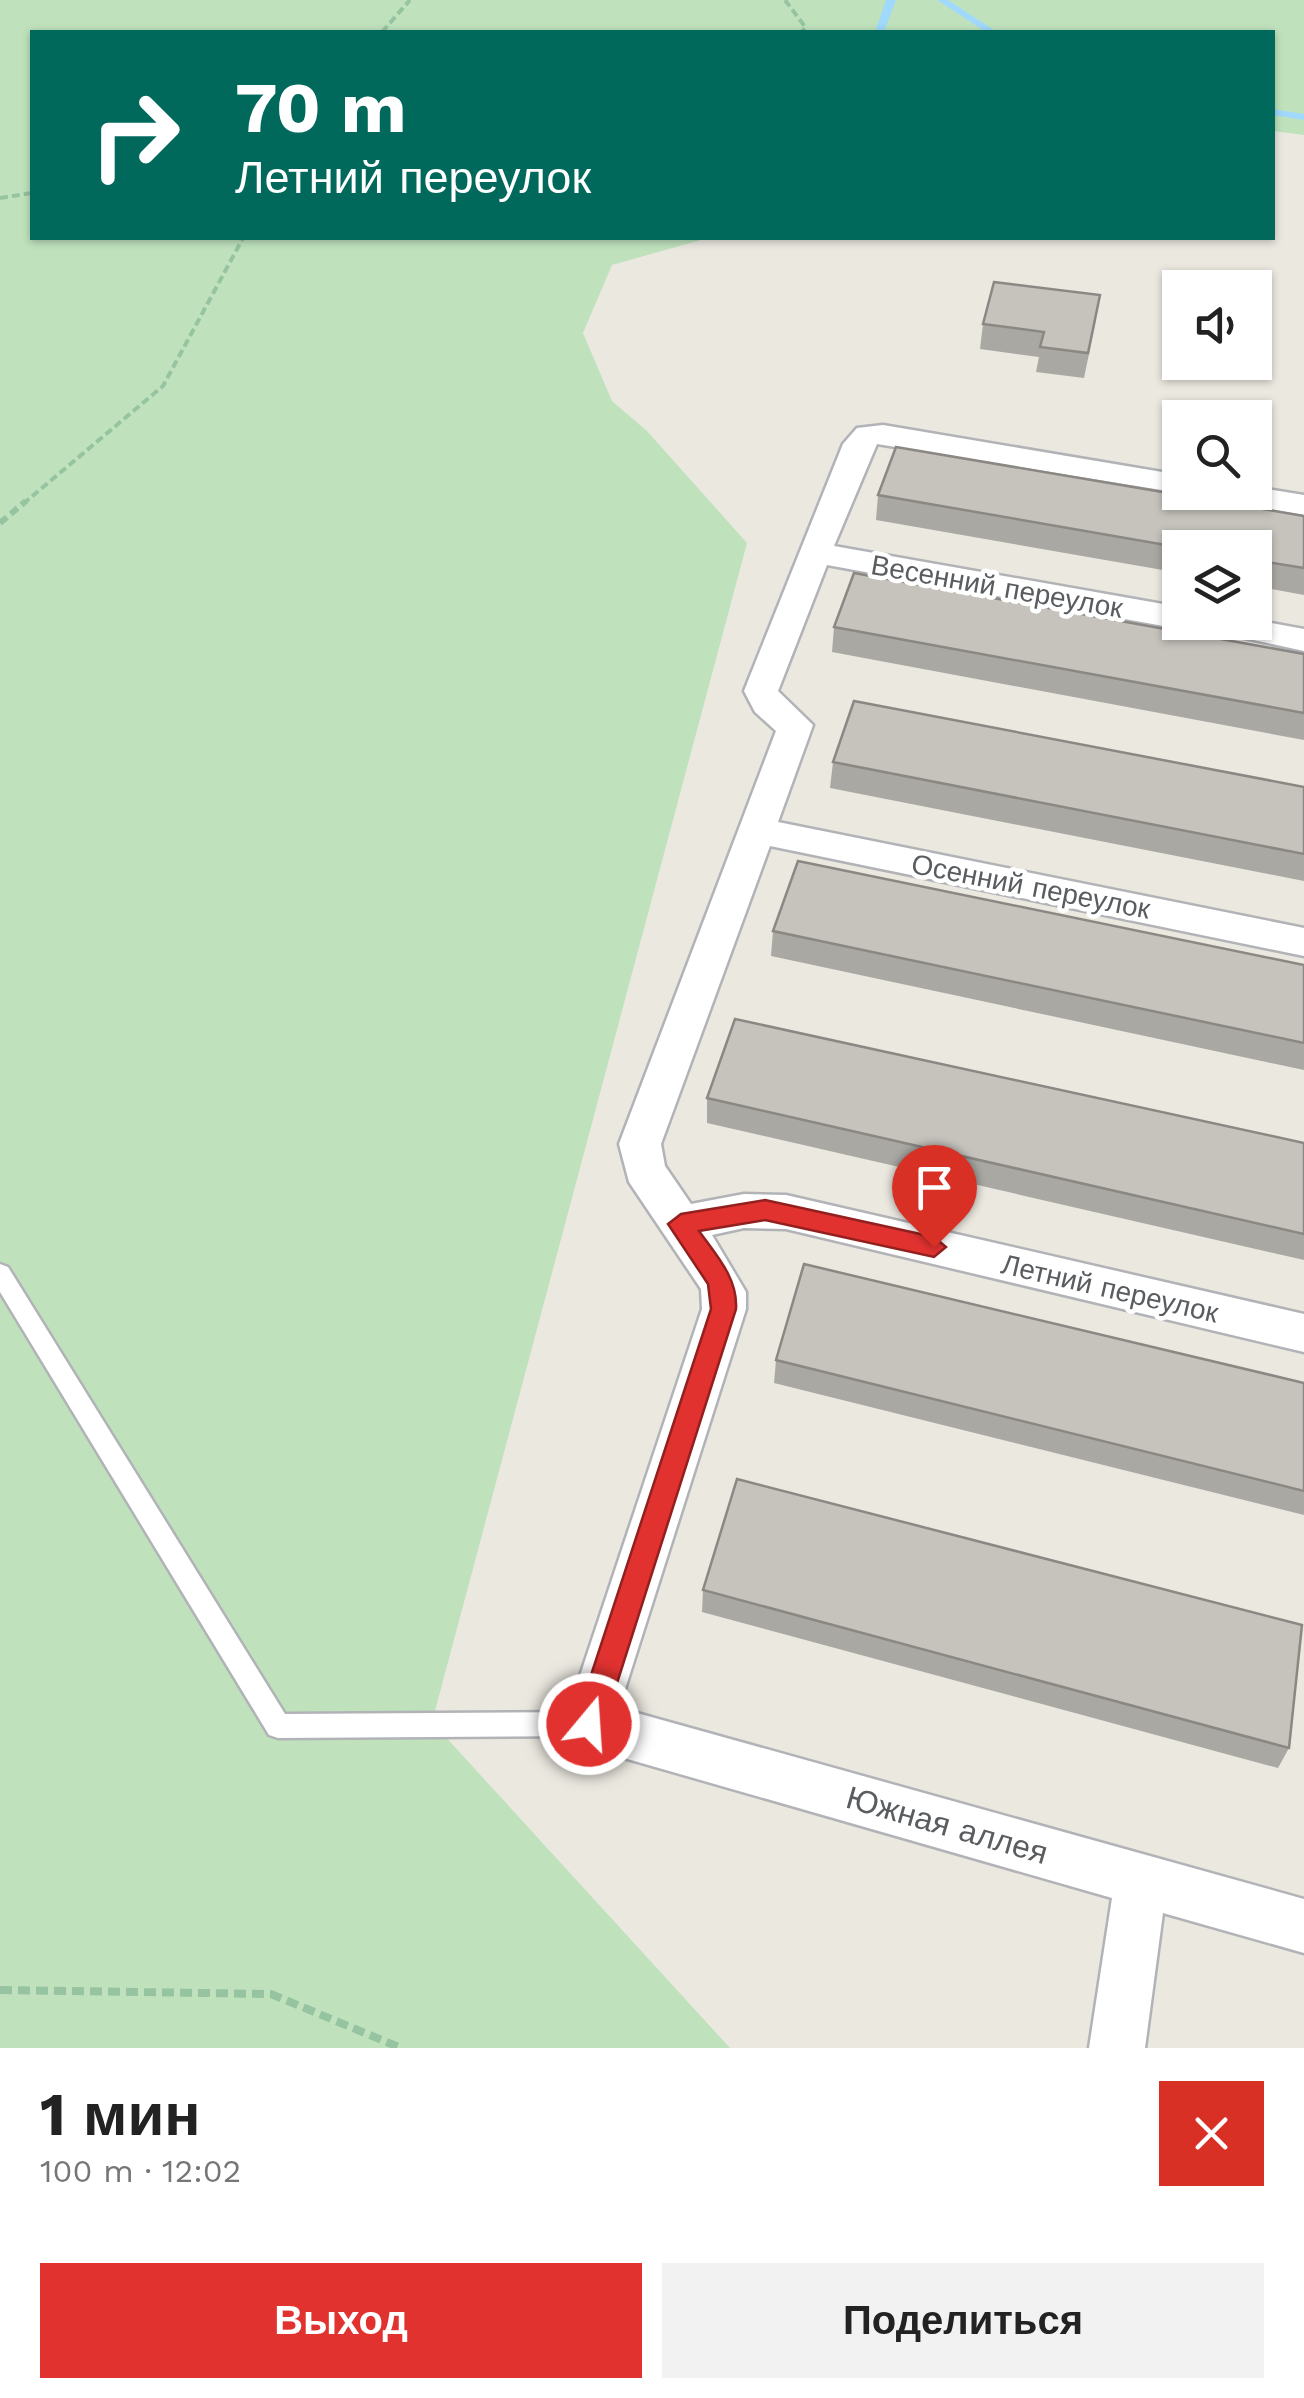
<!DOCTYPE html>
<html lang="ru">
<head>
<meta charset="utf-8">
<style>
  body { margin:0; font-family:"Work Sans",sans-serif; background:#f2f2f2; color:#222; height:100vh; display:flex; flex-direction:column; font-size:38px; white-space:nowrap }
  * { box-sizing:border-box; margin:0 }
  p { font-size:32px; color:#767676 }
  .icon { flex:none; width:55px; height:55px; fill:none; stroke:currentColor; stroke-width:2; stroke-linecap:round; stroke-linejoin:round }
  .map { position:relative; height:2048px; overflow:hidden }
  .sheet { display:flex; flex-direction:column; background:#fff; flex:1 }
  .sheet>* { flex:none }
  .guide { position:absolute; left:30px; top:30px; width:1245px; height:210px; border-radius:0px; box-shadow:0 2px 8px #0004; background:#00695c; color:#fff; overflow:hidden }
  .fabs { position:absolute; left:1162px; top:270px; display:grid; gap:20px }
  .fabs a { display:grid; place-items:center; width:110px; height:110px; border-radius:0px; background:#fff; box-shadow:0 2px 8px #0004; font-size:50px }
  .pin { position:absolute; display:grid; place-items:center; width:85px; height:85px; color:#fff; margin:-102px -42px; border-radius:50% 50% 50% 0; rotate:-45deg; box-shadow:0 0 10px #0007 }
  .pin .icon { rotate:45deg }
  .me { position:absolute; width:110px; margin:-55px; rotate:18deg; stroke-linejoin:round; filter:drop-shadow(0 0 8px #0008) }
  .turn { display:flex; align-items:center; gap:35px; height:210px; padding:0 40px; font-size:45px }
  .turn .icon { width:130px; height:130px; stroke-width:2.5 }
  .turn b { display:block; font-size:70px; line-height:85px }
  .round { display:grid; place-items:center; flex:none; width:105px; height:105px; border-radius:0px; background:#f2f2f2 }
  .head { display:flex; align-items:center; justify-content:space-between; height:170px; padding:0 40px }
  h1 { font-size:60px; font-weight:700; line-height:75px }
  .cta { display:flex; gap:20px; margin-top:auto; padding:20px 40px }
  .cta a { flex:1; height:115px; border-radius:0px; background:#e13230; color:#fff; font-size:40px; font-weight:700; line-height:115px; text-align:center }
  .cta a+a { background:#f2f2f2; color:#222 }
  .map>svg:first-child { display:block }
</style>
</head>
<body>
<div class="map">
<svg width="1304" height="2048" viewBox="0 0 1304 2048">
  <rect width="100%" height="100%" fill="#ebe8e0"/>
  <path fill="#bfe2bd" d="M0,0H1304V135L1273,131L1272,32H32V238H708L612,265L583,333L612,401L647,431L747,543L432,1722L730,2048H0Z"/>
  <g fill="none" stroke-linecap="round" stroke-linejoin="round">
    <path fill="#a0d9fb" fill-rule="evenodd" d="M886,0H896L884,32H875Z
      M937,0H948L997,32H986Z
      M1272,109L1304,114V120L1272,115Z"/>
    <defs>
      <path id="service" d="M0,1264L8,1267L285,1714L587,1712L596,1715L600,1724L596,1733L587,1736L278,1738L269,1735L0,1292Z"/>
      <path id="minor" d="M883,425L1180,475V492H1184L1180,493L877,444L834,546L1180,607V622L1255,620L1304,629V651L1189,626L1180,629L827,565L778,691L813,725L778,822L1304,928V956L770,846L661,1144L665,1166L691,1204L744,1194L786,1195L1304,1314V1352L786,1229L744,1228L712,1235L746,1292V1309L619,1708L1304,1899V1953L1163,1913L1145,2048H1089L1112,1898L589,1748L571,1741L564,1724L702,1309L701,1289L629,1182L619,1144L776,731L755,712L744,691L843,444L857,428Z
        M1255,487L1304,495V515L1230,502L1214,492H1255Z"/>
    </defs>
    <use href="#service" stroke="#b1b3b7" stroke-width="5"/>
    <use href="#minor" stroke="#b1b3b7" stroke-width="5"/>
    <path stroke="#96c3a0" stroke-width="4" stroke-dasharray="8 4" stroke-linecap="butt" d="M785,0L806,28L801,32
      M382,32L410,0
      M0,198L32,193
      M23,504L163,386L243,238"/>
    <path stroke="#96c3a0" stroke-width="6" stroke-dasharray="9 5" stroke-linecap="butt" d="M0,523L26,501"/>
    <path stroke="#96c3a0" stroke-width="8" stroke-dasharray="12 6" stroke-linecap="butt" d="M0,1990L271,1994L401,2048"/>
    <use href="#service" fill="#fff" fill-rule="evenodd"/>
    <use href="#minor" fill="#fff" fill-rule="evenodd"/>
  </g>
  <path fill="#aaa8a3" d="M1096,320L1084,378L1036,372L1039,357L980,349L983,324Z
    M878,495L1304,516V595L1255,586V548H1180V573L876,520Z
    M834,627L1304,654V740L832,652Z
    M833,762L1304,787V881L830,788Z
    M773,931L1304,965V1070L771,956Z
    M707,1098L1304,1143V1260L707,1123Z
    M776,1360L1304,1383V1515L774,1383Z
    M703,1590L1289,1748L1278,1768L702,1612Z"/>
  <path fill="#c6c3bd" stroke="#8b8884" stroke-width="2.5" d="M994,282L1100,295L1088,353L1040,347L1044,332L983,324Z
    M896,447L1304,516V568L1255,560V548H1183L878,495Z
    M854,573L1304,654V713L834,627Z
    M854,701L1304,787V854L833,762Z
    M798,861L1304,965V1043L773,931Z
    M735,1019L1304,1143V1234L707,1098Z
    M804,1264L1304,1383V1491L776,1360Z
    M737,1479L1302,1625L1289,1748L703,1590Z"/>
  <path fill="#e13230" stroke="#92201f" stroke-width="2.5" d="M765,1200L934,1237L946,1247L934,1257L765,1220L699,1231C716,1255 738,1278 736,1309L604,1724L599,1734L589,1738L579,1734L575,1724L711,1309L708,1284L668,1224L681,1214Z"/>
  <g text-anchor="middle" stroke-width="9" stroke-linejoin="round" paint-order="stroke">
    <g font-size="28" fill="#595d60" stroke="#fff">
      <text transform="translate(997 586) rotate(10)" y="10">Весенний переулок</text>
      <text transform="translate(1031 886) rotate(11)" y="10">Осенний переулок</text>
      <text transform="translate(1110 1288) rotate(13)" y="10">Летний переулок</text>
    </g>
    <g font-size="32" fill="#595d60" stroke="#fff">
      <text transform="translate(947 1825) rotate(16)" y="11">Южная аллея</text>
    </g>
  </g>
</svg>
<div class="fabs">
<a><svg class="icon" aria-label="sound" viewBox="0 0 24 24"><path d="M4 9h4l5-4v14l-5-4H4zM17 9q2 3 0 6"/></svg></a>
<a><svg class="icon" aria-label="search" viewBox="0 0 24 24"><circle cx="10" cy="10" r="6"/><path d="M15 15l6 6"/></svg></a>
<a><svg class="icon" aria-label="layers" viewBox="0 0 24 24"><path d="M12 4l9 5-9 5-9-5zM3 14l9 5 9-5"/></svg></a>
</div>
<div class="pin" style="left:934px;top:1247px;background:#d93025"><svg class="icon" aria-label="arrive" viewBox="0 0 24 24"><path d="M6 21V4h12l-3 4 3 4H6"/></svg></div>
<svg class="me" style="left:589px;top:1724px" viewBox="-20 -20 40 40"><circle r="17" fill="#e13230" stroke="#fff" stroke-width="3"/><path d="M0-11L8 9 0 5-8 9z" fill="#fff"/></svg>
<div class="guide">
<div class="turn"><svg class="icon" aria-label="right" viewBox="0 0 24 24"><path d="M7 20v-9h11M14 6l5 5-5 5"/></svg><div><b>70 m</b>Летний переулок</div></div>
</div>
</div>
<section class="sheet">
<div class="head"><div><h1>1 мин</h1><p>100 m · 12:02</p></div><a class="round" style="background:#d93025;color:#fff"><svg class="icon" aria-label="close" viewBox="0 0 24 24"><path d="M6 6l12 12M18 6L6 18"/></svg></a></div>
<div class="cta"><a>Выход</a><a>Поделиться</a></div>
</section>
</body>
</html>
